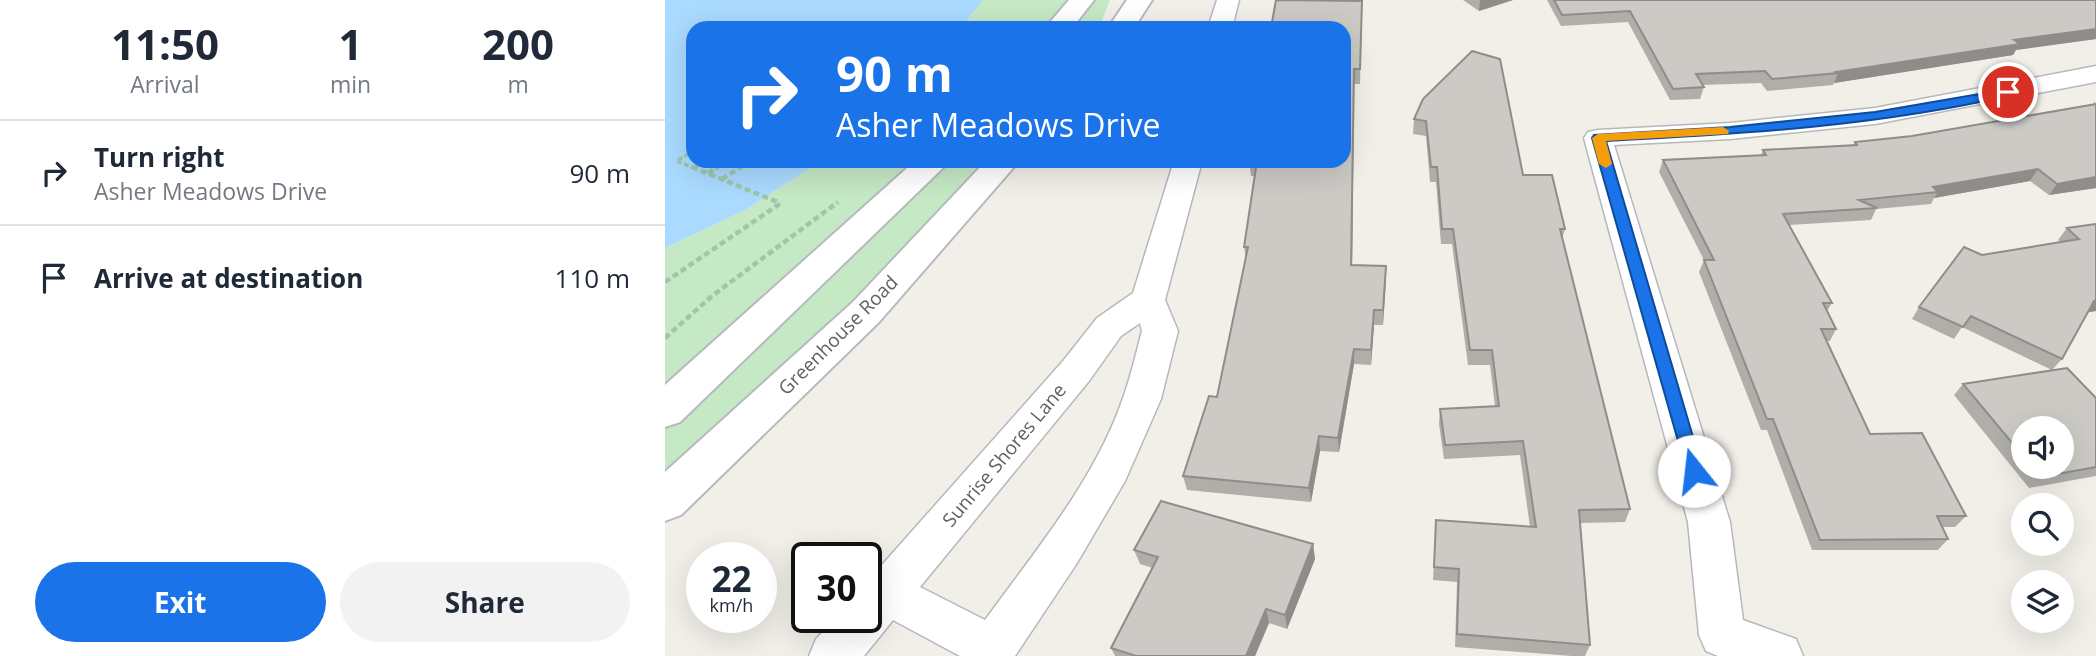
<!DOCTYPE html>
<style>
body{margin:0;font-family:"Open Sans",sans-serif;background:#f2f2f3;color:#1f2937;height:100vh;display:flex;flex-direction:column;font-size:26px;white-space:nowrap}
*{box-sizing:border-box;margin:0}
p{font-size:23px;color:#747a83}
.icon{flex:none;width:38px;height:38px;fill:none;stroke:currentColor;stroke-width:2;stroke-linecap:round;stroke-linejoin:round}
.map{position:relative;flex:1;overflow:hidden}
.drawer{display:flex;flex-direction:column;background:#fff;width:665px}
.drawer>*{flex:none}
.hud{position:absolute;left:21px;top:21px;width:665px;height:147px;border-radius:21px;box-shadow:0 7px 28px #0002;background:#1a73e8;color:#fff;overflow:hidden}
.fabs{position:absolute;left:1346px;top:416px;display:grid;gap:14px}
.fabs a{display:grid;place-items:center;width:63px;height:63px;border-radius:50%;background:#fff;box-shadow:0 7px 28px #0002;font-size:35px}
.speed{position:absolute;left:21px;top:542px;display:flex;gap:14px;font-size:35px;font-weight:700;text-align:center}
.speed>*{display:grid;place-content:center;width:91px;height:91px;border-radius:50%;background:#fff;box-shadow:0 7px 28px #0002;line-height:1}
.speed small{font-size:18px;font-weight:400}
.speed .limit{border:4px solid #111;border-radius:10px;background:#fff;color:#111}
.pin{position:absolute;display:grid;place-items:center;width:60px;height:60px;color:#fff;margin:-30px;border:4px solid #fff;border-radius:50%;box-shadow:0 2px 7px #0007}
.me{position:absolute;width:77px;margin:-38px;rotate:344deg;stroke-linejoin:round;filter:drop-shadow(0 0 5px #0008)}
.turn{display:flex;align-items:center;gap:24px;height:147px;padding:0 35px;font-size:32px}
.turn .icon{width:91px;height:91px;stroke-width:2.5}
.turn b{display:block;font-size:49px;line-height:60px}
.eta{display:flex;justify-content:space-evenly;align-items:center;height:119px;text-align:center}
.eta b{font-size:42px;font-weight:700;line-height:49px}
.action{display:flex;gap:14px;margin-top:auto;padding:14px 35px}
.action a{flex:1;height:80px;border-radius:42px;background:#1a73e8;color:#fff;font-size:28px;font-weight:700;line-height:80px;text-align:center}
.action a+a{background:#f2f2f3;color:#1f2937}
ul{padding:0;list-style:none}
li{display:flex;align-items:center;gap:21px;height:105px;padding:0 35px;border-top:2px solid #e0e1e3}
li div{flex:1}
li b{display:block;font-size:26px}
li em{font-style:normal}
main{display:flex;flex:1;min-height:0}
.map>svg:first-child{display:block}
.green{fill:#c5e8c5}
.water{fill:#aadaff}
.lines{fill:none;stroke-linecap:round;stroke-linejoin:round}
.minor-casing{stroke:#b5b8bc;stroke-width:3}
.secondary-casing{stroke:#b6babf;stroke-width:4}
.path-far1{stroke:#9cc7a9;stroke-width:3.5;stroke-dasharray:5 2.5;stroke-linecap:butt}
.path{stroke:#9cc7a9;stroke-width:4.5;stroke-dasharray:6 3.5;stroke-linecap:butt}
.minor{fill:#fff;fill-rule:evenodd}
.secondary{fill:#fff;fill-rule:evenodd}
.wall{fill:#afaea9;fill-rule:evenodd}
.shaded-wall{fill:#8f8d8a}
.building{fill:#cccac5;stroke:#8f8d8a;stroke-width:2}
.route{fill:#1a73e8;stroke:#114b97;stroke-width:2}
.slow{fill:#f59e0b}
.labels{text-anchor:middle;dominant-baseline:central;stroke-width:5;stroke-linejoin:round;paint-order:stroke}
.street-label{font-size:19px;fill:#5f6368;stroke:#fff}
</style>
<main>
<section class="drawer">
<div class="eta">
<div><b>11:50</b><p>Arrival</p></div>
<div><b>1</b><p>min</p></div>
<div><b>200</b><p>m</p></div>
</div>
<ul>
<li><svg class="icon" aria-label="right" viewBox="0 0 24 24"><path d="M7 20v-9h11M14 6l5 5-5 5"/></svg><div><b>Turn right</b><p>Asher Meadows Drive</p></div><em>90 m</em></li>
<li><svg class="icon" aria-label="arrive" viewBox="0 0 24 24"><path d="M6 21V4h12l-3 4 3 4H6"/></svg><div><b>Arrive at destination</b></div><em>110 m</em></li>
</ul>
<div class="action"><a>Exit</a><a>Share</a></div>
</section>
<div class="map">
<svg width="1431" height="656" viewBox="0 0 1431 656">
<rect width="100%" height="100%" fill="#f1efe8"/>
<!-- green -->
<path class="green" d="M318 0H445L434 28H296Z
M156 161H326L168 322 0 479V248L80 210Z"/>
<!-- water -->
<path class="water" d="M0 0H318L296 28H28V161H156L80 210 0 248Z"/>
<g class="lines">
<defs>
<path id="minor" d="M552 0H574L567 28H543Z
M1431 66V82L1210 124 1065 139 949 145 1065 522 1078 620 1131 639 1138 656H1053L1041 651 1034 635 1023 522 919 138 923 132 933 130 1065 123 1210 108Z
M509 161H537L500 300 513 331 496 399 460 481 412 563 350 656H295L228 620 199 656H144L151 639 171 618H201V583L398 361 432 318 468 293ZM475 323 477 331C471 353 466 376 458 398 430 480 370 551 320 620L255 587 424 381 456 336Z"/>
<path id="secondary" d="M404 0H429L407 28H380Z
M462 0H487L469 28H443Z
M250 161H285L15 422 0 427V385Z
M321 161H354L214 322 16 515 0 521V472L188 302Z"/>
</defs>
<!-- minor casing -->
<use href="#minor" class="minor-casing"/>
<!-- secondary casing -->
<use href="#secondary" class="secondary-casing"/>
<!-- path-far1 -->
<path class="path-far1" d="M13 160 28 151
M12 161 31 169
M29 167 40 161
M50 169 63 161
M74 169 86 161"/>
<!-- path -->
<path class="path" d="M27 167 115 203
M43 173 53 167
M57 179 76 167
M0 282 116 203
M0 338 47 296 173 202"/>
<!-- minor -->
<use href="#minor" class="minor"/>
<!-- secondary -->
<use href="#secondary" class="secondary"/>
</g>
<!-- wall -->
<path class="wall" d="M611 0 697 1 695 84H689L687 265 721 266 718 325H709L706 365 689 364 674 452 655 451 646 502 522 490 518 476 552 397 581 259 579 247 589 176H586L584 161Z
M798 0H848L814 11Z
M882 0H1431V39L1351 50 1348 55 1169 83 1168 85 1102 91 1096 83 1037 85 1039 87 1035 99 1005 100 963 22 896 26Z
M758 99 858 175 900 229 897 239 965 509 960 522 915 523 925 645 920 656H907L790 647 792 582 768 580 771 520 865 527 855 455 779 459 774 424 775 409 830 406 825 365H803L787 244H776L771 182H765L761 136 748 134 749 119Z
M1430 101 1431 188 1384 195 1365 181 1269 198 1266 204 1211 209 1206 220 1124 225 1167 303 1162 311 1171 329 1165 341H1161L1205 434 1301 516 1290 527H1277L1283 539 1273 550H1147L1102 430H1096L1034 272 1039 260 994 172 998 160 1096 155 1098 150 1188 145 1190 142 1247 136 1428 104Z
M1431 224V311L1423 312 1397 359 1387 370 1297 327 1289 339 1247 319 1254 307 1395 242 1393 240 1402 228Z
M1298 384 1431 398V476L1364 488 1289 395ZM1358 429 1396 467H1358Z
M648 544 650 559 622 629 604 623 590 656H450L446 648 488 568 475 564 469 550Z"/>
<!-- shaded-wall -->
<path class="shaded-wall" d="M815 0H848L814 11Z
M1431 29V39L1351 50 1348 55 1169 83 1173 73 1171 72 1349 40Z
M689 69V84L687 280 686 265Z
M1373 169 1365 181 1269 198 1273 192 1268 187Z
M1431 177V188L1384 195 1392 184Z
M721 266V281L718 325V310Z
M1429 301H1431V311L1419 313Z
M709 310V325L706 365V350Z
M689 349V364L674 452 673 438Z
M654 436 655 451 646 502 644 488Z
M648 544 650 559 622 629 620 615Z
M601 609 604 623 590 656H581Z"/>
<!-- building -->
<path class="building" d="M611 0 697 1 695 69H689L686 265 721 266 718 310H709L706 350 689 349 673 438 654 436 644 488 518 476 544 396 552 397 583 247H579L592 161H584H679V28H604V22H607Z
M889 0H1431V29L1349 40 1355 44 1171 72 1173 73 1107 79 1100 71 1031 74 1039 87 1008 89 965 11 897 15Z
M807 51 835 59 858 175H887L900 229H895L965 509 914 510 925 645 792 634 794 569 769 567 771 520 871 527 858 441 780 445 775 409 834 406 827 350H805L788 229H777L772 167H766L761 121 749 119 758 99Z
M1431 104V177L1392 184 1373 169 1268 187 1273 192 1194 200 1212 208 1118 214 1167 303H1158L1171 329H1156L1205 434 1257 433 1301 516H1272L1283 539 1155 540 1108 419H1102L1039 260H1049L998 160 1101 155 1098 150 1192 145 1190 142 1247 136Z
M1431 224V301H1429L1397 359 1306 316 1298 327 1254 307 1299 247 1317 255 1414 239 1402 228Z
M1402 368 1431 398V467L1376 477 1367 467H1396V429H1358V456L1298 384Z
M496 501 648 544 620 615 601 609 581 656H471L446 648 493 557 469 550Z"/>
<!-- route -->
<path class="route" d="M1343 89 1349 92 1347 95C1214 126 1077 134 941 141L1038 471 1036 476H1023L927 138 929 135 1065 127 1210 112Z"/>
<!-- slow -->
<path class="slow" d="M1058 127 1064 131 1063 134 941 141 947 164 941 168 934 164 927 138 933 134Z"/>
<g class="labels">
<!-- street labels -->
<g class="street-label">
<text transform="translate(173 335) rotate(-45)">Greenhouse Road</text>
<text transform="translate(339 455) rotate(-50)">Sunrise Shores Lane</text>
</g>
</g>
</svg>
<div class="fabs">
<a><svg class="icon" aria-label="sound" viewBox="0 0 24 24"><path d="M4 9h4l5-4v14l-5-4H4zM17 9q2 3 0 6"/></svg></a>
<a><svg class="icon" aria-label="search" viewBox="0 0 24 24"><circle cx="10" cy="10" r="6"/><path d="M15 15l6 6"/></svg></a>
<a><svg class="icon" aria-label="layers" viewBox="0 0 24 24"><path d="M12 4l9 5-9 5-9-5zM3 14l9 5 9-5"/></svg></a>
</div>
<div class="speed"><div>22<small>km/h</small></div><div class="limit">30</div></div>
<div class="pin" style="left:1343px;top:92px;background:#d93025"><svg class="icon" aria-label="arrive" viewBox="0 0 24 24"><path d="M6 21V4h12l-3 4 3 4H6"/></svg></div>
<svg class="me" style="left:1029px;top:471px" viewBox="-20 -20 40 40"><circle r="19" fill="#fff"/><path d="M0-13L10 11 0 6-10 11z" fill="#1a73e8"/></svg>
<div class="hud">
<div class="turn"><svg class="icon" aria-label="right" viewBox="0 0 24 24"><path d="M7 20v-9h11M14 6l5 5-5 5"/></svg><div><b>90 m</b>Asher Meadows Drive</div></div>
</div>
</div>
</main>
